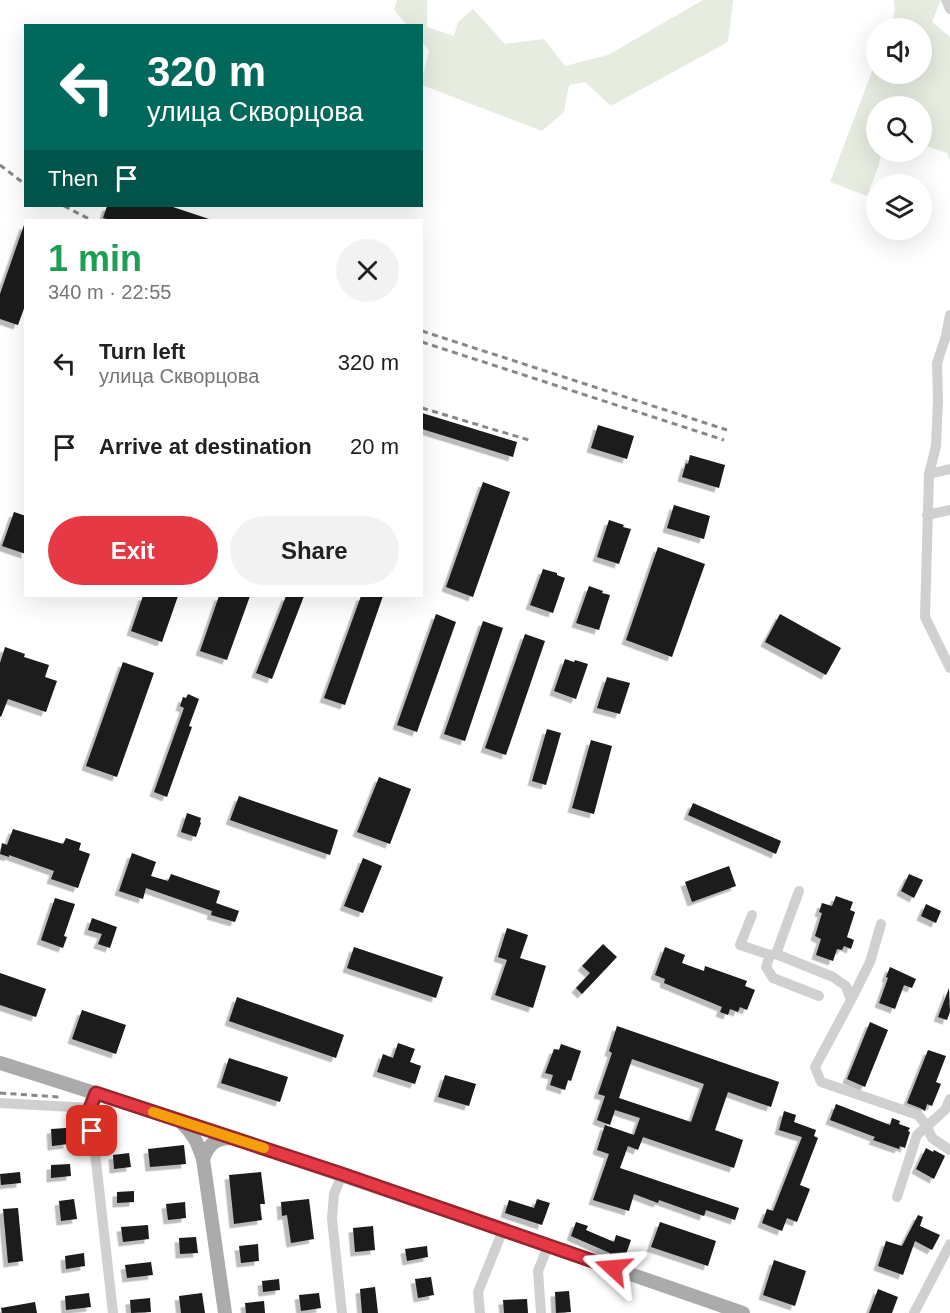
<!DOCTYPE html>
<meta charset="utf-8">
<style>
body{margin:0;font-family:Helvetica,sans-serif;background:#f2f2f2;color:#202124;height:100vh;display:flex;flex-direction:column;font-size:22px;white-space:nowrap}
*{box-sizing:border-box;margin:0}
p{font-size:20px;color:#757577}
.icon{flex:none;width:33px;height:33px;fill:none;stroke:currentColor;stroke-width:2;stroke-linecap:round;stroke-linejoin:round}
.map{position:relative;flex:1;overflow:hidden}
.details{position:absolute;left:24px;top:219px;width:399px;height:378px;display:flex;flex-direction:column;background:#fff;border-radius:0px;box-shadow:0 6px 24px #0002}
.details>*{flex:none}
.banner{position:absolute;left:24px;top:24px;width:399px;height:183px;border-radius:0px;box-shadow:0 6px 24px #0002;background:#00695c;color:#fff;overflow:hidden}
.controls{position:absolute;left:866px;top:18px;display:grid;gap:12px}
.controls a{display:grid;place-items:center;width:66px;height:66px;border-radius:50%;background:#fff;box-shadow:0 6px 24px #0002;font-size:30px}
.pin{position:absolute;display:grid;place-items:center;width:51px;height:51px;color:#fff;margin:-26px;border-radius:12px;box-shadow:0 3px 9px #0006}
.me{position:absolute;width:66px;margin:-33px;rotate:289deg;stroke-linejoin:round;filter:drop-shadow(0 0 4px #0008)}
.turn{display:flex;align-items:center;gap:21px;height:126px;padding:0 24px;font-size:27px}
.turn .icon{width:78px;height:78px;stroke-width:2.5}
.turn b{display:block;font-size:42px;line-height:51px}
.then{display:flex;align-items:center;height:57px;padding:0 24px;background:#0003;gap:12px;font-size:22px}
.round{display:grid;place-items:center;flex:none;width:63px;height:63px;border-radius:32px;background:#f2f2f2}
.summary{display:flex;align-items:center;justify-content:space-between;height:102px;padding:0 24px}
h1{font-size:36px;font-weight:800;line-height:45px;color:#1e9e55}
.primary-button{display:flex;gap:12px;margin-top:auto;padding:12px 24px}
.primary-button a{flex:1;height:69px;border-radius:36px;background:#e63946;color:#fff;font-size:24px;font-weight:800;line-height:69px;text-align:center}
.primary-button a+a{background:#f2f2f2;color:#202124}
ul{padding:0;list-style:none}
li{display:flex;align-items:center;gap:18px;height:84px;padding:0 24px}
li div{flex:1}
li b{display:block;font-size:22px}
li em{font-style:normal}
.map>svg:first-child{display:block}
.green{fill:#e6ecdf}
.building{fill:#1a1a1a;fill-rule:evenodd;filter:url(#shadow)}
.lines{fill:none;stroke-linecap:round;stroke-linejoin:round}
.minor{stroke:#d0d0d0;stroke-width:10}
.major{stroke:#ababab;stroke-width:14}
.rail{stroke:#888;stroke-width:3;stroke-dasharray:6 4.5;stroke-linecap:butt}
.route-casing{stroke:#96252e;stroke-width:15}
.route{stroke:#e63946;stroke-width:10}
.slow{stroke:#f59e0b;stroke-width:10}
</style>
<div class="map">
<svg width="950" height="1313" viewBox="0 0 950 1313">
<defs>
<filter id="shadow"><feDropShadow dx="-4.5" dy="4.5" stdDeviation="0" flood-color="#0004"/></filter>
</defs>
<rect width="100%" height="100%" fill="#fff"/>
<!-- green -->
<path class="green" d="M397 0H427V27L454 36 458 22 473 9 505 44 544 39 565 66 608 55 703 0H733L728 42 611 106 585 82 569 85 564 112 542 131 422 85V79L429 51 422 42V26L407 25 394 10Z
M894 0H941L932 22 950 37V160L947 153 926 146 921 115V106H876V152H881L879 165 867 196 830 182 876 61V74H921V28H878L892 24 895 10Z"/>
<!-- building -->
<path class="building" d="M107 206H170L209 219V220H110L103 218Z
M24 225H26V303L18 325 0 319V294Z
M422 413 517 442 513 457 422 429Z
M598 425 634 436 627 459 591 448Z
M690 455 725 465 719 488 682 477 686 463 688 464Z
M483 482 510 492 473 597 446 587Z
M674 505 710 516 704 539 667 528Z
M14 512 26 516V554L2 546Z
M609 520 624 525 623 527 631 529 619 564 597 557Z
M658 547 705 564 672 657 626 640Z
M543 569 557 573V575L565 578 553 613 530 605Z
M589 586 603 591 602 593 610 595 599 630 576 623Z
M143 596H178L162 642 131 631Z
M219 596H250L227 660 200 651Z
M286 596H304L272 679 256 673Z
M361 596H383L345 705 324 698Z
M436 614 456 622 417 732 397 725Z
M780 614 841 648 826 675 765 642Z
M483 621 503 628 465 741 444 734Z
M525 634 545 641 506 755 485 748Z
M5 647 25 654 24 657 49 665 45 677 57 681 46 712 8 699 1 717 0 716V663Z
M565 659 574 662 575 660 588 664 576 699 554 691Z
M123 662 154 673 117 777 86 766Z
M607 677 630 683 620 714 597 708Z
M188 694 199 699 189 726 192 727 167 797 154 792 184 708 180 706 183 697 186 698Z
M547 729 561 733 546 785 532 781Z
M591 740 612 746 594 814 572 808Z
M379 777 411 789 390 844 357 832Z
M239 796 338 830 330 855 230 820Z
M693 803 781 841 776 854 688 815Z
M187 813 201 818 200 822 201 823 196 837 181 832Z
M13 829 63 844 66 838 81 843 79 850 90 854 78 888 51 879 54 871 9 855V857L0 854 2 843 7 845Z
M132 853 156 862 151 876 168 881 171 874 220 891 216 903 239 911 235 922 211 915 212 911 146 888 143 899 119 891Z
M363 858 382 866 363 913 344 906Z
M729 866 736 886 692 902 685 882Z
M909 874 923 880 914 898 901 891Z
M836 896 853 902 850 910 855 912 847 937 854 940 851 949 844 946 842 950 837 949 833 961 816 955 821 939 815 936 822 913 819 912 822 903 832 906Z
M55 898 75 904 64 936 67 937 63 948 41 940Z
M926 904 941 911 936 923 921 916Z
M92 918 117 927 110 948 98 944 102 934 88 930Z
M507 928 528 935 520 958 546 966 533 1008 495 995 507 960 498 957Z
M603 944 617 957 582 994 576 988 590 973 582 966Z
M354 947 443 977 436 998 347 968Z
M665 947 685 955 682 963 704 971 705 966 747 981 745 986 755 990 747 1010 740 1007 738 1012 730 1009 728 1015 720 1012 722 1007 664 983 665 979 655 975Z
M890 967 916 979 912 988 904 985 895 1009 879 1003 888 978 886 977Z
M0 973 46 989 36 1017 0 1005Z
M949 988 950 1012 947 1020 938 1017Z
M237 997 344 1035 336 1058 229 1021Z
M82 1010 126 1025 116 1054 72 1039Z
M870 1022 888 1030 865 1087 847 1079Z
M617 1026 779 1082 771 1107 728 1092 715 1130 743 1140 734 1168 643 1137 638 1150 628 1146 620 1168 739 1208 735 1220 706 1210 704 1216 659 1200 658 1203 634 1194 629 1211 593 1200 609 1154 597 1150 605 1125 634 1135 640 1118 615 1110 610 1125 597 1120 605 1096 598 1094 612 1053 609 1051ZM632 1059 704 1084 691 1122 619 1098Z
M398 1043 415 1049 410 1062 421 1066 415 1084 377 1072 383 1054 393 1058Z
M561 1044 581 1051 571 1081 568 1080 565 1090 550 1085 553 1075 545 1073 554 1049 559 1050Z
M928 1050 946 1056 936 1082 941 1084 932 1106 927 1104 925 1111 920 1108 907 1103Z
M229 1058 288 1077 280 1102 221 1083Z
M445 1075 476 1084 469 1106 438 1097Z
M836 1104 890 1125 892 1118 900 1121 899 1124 910 1128 908 1131 910 1132 905 1148 900 1146 899 1149 873 1140 875 1137 830 1120Z
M784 1111 796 1115 794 1122 816 1130 814 1136 818 1138 800 1185 810 1189 797 1222 787 1218 782 1231 762 1223 767 1209 773 1211 802 1137 779 1130Z
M66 1128 68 1144 52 1146 51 1129Z
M184 1145 186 1164 150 1167 148 1149Z
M926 1148 933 1152 934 1150 945 1156 934 1179 916 1169Z
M129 1153 131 1167 114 1169 113 1155Z
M70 1164 71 1176 51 1178V1165Z
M20 1172 21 1183 1 1185 0 1174Z
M261 1172 265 1204H260L262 1220 234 1224 229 1175Z
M134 1191V1202L117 1203V1192Z
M74 1199 77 1219 61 1221 59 1201Z
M309 1199 314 1239 291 1243 287 1215 282 1216 281 1202Z
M537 1199 550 1203 542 1225 505 1213 509 1200 534 1208Z
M185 1202 186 1218 168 1220 166 1204Z
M18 1208 23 1261 8 1263 3 1209Z
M918 1215 923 1217 920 1226 940 1235 932 1250 915 1241 903 1275 878 1266 886 1241 902 1246Z
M576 1222 588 1226 586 1230 614 1242 616 1235 631 1240 624 1260 609 1255 610 1253 571 1236Z
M660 1222 716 1241 708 1266 651 1247Z
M148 1225 149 1239 123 1242 121 1227Z
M373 1226 375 1250 355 1252 353 1228Z
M196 1237 198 1253 180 1254 179 1238Z
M258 1244 259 1261 241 1263 239 1246Z
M427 1246 428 1257 407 1261 405 1249Z
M84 1253 85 1266 66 1269 65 1256Z
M774 1260 806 1271 795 1306 763 1295Z
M151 1262 153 1275 127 1278 125 1265Z
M431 1277 434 1295 418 1298 415 1279Z
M279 1279 280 1290 263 1292 262 1281Z
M375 1287 378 1313H362L360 1289Z
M878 1289 898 1297 892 1313H869Z
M569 1291 571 1312 556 1313 555 1292Z
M89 1293 91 1307 66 1310 65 1296Z
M202 1293 205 1313H181L179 1296Z
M319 1293 321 1308 301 1311 299 1295Z
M150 1298 151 1312 131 1313 130 1300Z
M527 1299 528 1313H504L503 1300Z
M264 1301 265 1313H246L245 1303Z
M35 1302 37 1313H2L1 1308Z"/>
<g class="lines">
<!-- minor -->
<path class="minor" d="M946 0 950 9
M950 315 946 336 937 363 938 400 936 446 929 474 925 617 950 668
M929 474 950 469
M927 515 950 510
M799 891 776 954 833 977 846 986 851 1000
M752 915 740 945 770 955 776 954
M881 924 870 962 851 1000 815 1067 821 1082 918 1115 927 1126 932 1138 950 1150
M770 955 766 967 773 978 819 996
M95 1093 90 1108 113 1313
M0 1103 90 1108
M897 1197 917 1135 945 1110 950 1099
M342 1313 332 1219 334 1194 342 1175
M480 1313 478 1292 503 1230
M541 1313 538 1271 548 1246
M914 1313 950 1244"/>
<!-- major -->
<path class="major" d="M0 1063C249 1141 496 1228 743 1313
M182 1123C194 1134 198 1144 203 1159L225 1313
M203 1159C209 1143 216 1138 233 1138"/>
<!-- rail -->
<path class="rail" d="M0 165 26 185
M64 206 91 220
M422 331 727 430
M422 342 724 440
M422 408 532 441
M0 1093 59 1097"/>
</g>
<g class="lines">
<defs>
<path id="route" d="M92 1131 90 1108 96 1093 342 1174 613 1268"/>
</defs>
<!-- route casing -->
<use href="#route" class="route-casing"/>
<!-- route -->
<use href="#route" class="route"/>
<!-- slow -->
<path class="slow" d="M153 1112 264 1148"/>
</g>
</svg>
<div class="controls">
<a><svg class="icon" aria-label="sound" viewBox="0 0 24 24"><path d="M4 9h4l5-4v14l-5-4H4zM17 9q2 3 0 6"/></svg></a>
<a><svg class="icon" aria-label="search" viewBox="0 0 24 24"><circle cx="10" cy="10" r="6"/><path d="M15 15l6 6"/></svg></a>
<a><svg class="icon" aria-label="layers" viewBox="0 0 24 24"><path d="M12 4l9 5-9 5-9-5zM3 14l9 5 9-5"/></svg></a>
</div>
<div class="pin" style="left:92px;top:1131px;background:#d93025"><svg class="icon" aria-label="arrive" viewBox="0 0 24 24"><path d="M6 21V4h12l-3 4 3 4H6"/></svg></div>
<svg class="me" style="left:613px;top:1268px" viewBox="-20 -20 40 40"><path d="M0-17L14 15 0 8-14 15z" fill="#e63946" stroke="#fff" stroke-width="4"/></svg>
<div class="banner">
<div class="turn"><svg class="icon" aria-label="left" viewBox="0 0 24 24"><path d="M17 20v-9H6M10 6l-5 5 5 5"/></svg><div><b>320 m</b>улица Скворцова</div></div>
<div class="then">Then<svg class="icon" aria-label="arrive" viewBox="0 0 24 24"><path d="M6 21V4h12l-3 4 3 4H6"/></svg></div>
</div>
<section class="details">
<div class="summary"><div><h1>1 min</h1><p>340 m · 22:55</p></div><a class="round"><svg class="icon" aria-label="close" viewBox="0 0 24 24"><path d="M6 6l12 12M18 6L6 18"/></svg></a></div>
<ul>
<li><svg class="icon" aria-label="left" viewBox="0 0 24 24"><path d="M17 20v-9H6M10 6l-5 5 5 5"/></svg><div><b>Turn left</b><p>улица Скворцова</p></div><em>320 m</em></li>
<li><svg class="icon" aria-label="arrive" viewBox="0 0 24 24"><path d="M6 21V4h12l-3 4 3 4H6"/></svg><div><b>Arrive at destination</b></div><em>20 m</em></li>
</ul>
<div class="primary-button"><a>Exit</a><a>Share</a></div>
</section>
</div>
